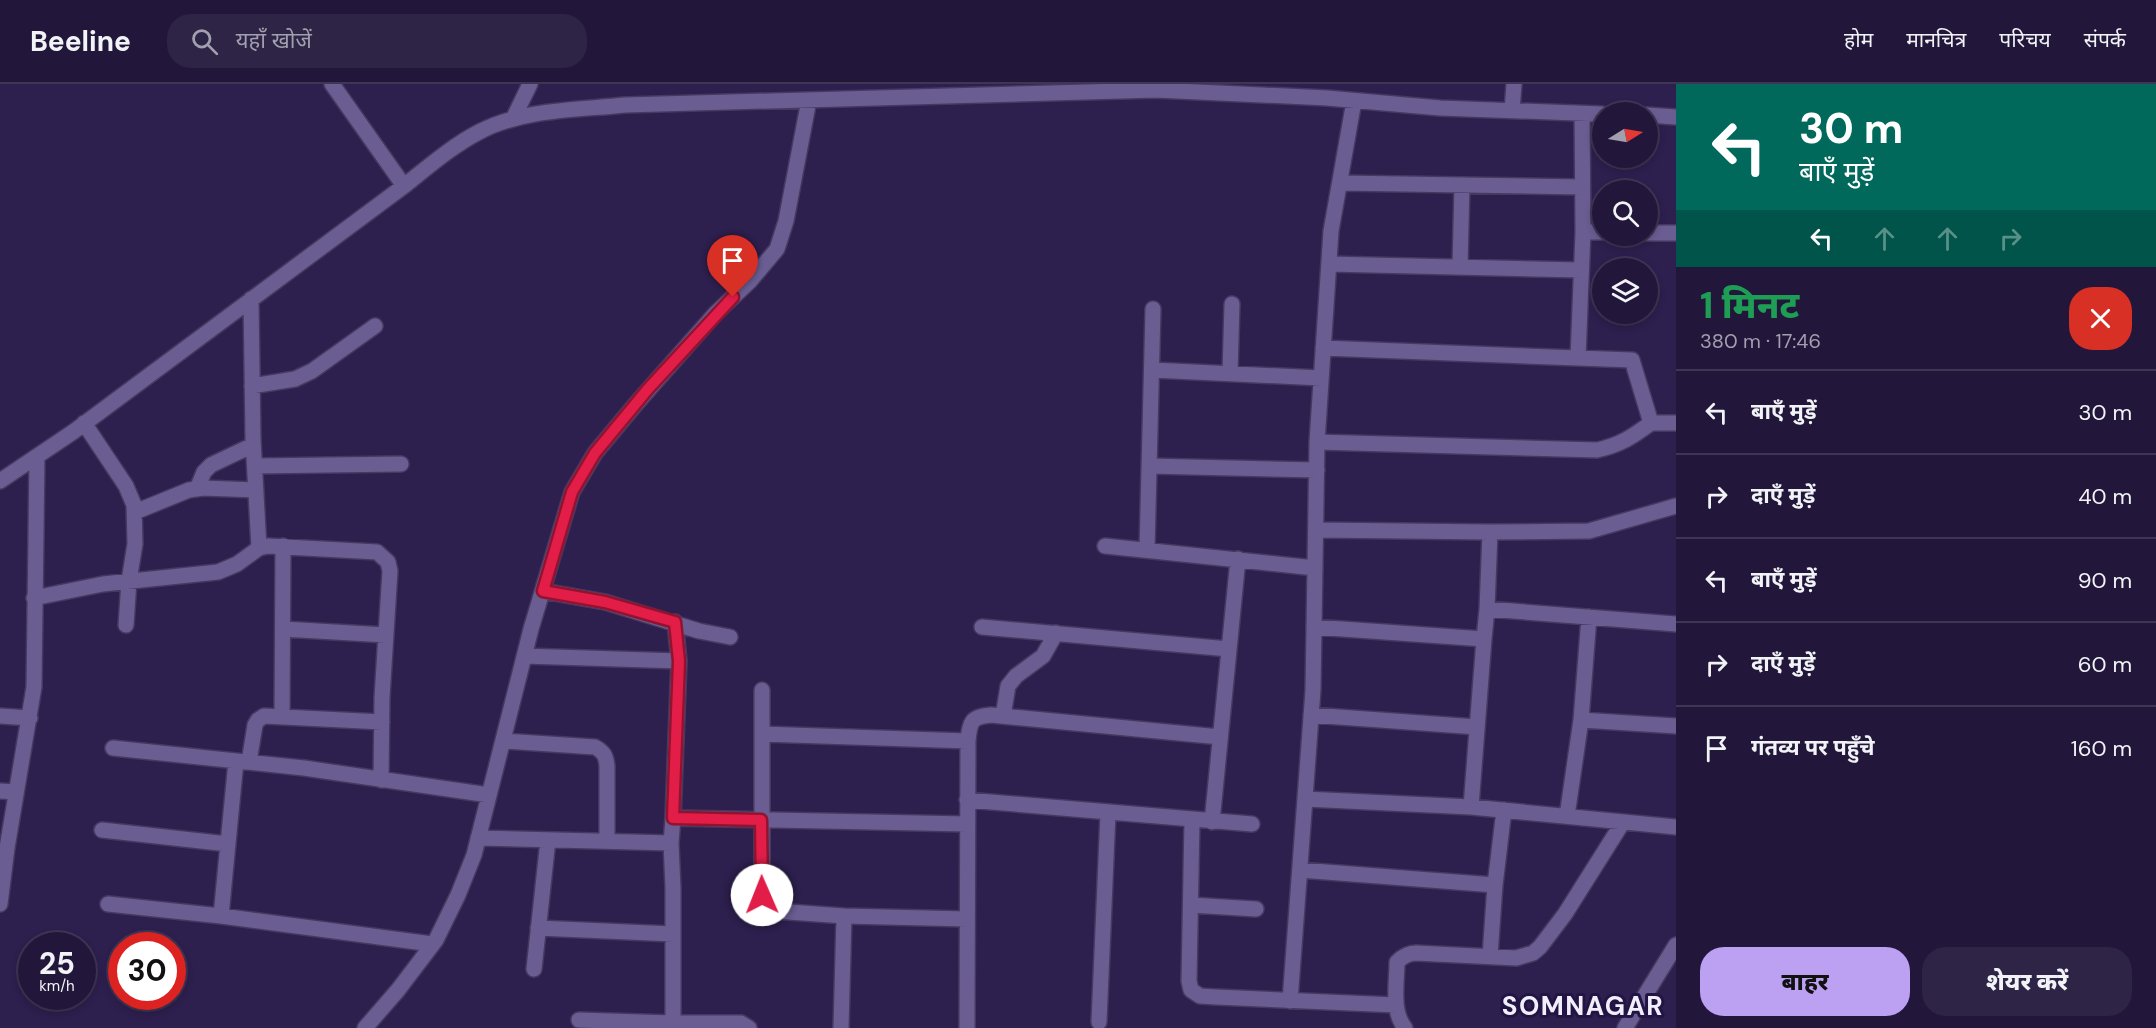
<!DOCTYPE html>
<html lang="hi">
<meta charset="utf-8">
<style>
body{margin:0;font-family:"DM Sans","Noto Sans Devanagari",sans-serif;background:#2e2445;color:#f1f3f6;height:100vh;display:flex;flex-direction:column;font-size:22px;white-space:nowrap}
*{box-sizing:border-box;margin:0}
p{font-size:20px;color:#a29faf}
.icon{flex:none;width:33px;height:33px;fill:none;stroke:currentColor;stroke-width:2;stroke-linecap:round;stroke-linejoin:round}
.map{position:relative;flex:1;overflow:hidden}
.sheet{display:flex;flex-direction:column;background:#22173a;width:480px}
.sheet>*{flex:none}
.banner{background:#00695c;color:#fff;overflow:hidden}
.needle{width:39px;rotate:79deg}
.fabs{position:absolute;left:1592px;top:18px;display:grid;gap:12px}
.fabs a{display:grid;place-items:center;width:66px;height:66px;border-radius:50%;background:#22173a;box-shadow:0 3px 9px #0003,0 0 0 2px #3f3654;font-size:30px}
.speed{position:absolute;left:18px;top:848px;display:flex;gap:12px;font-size:30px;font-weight:700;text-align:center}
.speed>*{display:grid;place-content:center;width:78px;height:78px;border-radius:50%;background:#22173a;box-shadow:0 3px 9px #0003,0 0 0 2px #3f3654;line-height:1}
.speed small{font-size:15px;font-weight:400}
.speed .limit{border:9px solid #d22;background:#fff;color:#111}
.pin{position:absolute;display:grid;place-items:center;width:51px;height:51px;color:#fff;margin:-62px -26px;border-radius:50% 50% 50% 0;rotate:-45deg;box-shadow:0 0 6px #0007}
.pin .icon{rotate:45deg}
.me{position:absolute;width:66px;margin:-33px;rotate:359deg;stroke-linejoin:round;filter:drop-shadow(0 0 4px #0008)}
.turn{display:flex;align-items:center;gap:21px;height:126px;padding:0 24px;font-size:27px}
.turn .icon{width:78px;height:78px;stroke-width:2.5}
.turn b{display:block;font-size:42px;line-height:51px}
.lanes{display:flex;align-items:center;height:57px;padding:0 24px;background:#0003;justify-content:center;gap:30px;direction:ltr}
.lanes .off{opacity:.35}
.round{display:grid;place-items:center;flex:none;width:63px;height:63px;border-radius:24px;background:#2e2445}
.headline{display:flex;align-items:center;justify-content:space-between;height:102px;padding:0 24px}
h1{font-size:36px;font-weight:800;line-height:45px;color:#1e9e55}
.cta{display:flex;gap:12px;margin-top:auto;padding:12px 24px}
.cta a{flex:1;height:69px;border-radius:24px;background:#bca0f2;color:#111;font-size:24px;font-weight:800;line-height:69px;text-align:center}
.cta a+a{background:#2e2445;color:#f1f3f6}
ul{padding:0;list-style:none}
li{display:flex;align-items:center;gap:18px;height:84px;padding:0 24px;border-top:2px solid #3f3654}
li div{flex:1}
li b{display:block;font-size:22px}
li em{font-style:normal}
header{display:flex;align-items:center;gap:36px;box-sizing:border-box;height:84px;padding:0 30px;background:#22173a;border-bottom:2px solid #3f3654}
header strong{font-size:28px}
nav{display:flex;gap:33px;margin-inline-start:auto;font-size:21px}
.search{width:420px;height:54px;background:#2e2445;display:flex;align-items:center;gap:15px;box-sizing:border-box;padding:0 21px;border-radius:24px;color:#a29faf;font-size:22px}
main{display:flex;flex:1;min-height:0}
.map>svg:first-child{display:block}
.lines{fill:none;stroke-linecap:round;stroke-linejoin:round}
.minor-casing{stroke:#46385f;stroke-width:18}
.minor{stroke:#695d92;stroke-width:15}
.route-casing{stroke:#92132f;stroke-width:15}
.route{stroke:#e11d48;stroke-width:10}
.labels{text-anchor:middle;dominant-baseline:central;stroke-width:6;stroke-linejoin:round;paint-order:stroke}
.district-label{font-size:26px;font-weight:bold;letter-spacing:1.5px;fill:#f1effb;stroke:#231543}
</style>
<header>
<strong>Beeline</strong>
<div class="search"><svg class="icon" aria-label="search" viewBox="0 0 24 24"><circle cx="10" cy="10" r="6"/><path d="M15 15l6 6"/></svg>यहाँ खोजें</div>
<nav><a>होम</a><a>मानचित्र</a><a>परिचय</a><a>संपर्क</a></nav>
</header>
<main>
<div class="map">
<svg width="1676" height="944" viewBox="0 0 1676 944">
<rect width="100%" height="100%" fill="#2d1f4e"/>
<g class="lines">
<defs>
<path id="minor" d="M332 0 404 102
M1512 27 1514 0
M1582 30 1583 148H1602
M1647 31 1676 33
M513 35 530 0
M1340 99 1582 103
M1583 148 1578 274 1632 276 1651 339H1676
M1647 149H1676
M1329 180 1581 186
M1460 183 1462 101
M251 215 253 355 259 464
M1323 264 1578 274
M1152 286 1321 294
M1230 289 1232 220
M252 302 295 295 312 287 375 242
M84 339 126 402 134 421 135 460 129 497 126 541
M1317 358 1597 366C1620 361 1632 353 1651 339
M255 382 401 380
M1149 382 1317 386
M0 397 73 348 404 102C428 83 452 62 479 48 522 25 578 26 625 21L1156 6 1327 14 1440 24 1602 30
M197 405 204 388 211 381 253 361
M135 428 189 406 203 404 256 406
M1316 446 1490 448
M1105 462 1315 484
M1147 466 1153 225
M543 507 605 518 699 547 730 553
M34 514 103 500 218 488 237 480 259 464 268 462 377 468 388 478 390 487 382 613 381 696
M1487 525 1490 448 1589 447 1676 422
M982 543 1229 565
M1314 543 1484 555 1471 723
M283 545 386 551
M1484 555 1487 525 1676 540
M524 572 679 577
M762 606V811L769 823 775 827 844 832 967 835
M1311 631 1477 643
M0 632 30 634
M282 632 283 462
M1003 632 1008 602 1016 592 1043 572 1056 549
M1581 636 1589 533
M762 650 968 657
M503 657 595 663C604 668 606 672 607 682V757
M113 664 304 684 489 711
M249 678 255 641 258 636 264 632 382 638
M0 707 16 708
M1305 715 1471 723 1676 743
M967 716 1252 740
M1567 732 1581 636 1676 642
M673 734 679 577 675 538
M1192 736 1189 897 1191 906 1200 912 1216 913 1396 921
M1212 738 1238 475
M102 746 228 760
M478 754 671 759 673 804V944
M671 759 673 734 967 740
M1300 786 1495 801 1504 726
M0 820 7 764 34 603 37 372
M108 820 221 832 432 860
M1191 821 1256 825
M221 832 236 677
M538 844 673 850
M1490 872 1495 801
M534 885 548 756
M1290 917 1313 606 1317 358 1331 147 1354 17
M579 936 673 939H741L749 944
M1099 938 1108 729
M365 944 398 906 436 856 458 811 474 771 531 545 572 408 595 369 635 321 716 229 750 197 777 165 786 137 809 16
M841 944 844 832
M967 944 968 657C970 637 971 633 991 631L1220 653
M1405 944C1391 927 1397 898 1397 878 1403 872 1408 869 1416 869L1516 874 1533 869 1540 863 1565 830 1623 738
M1625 944 1676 861"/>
</defs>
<!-- minor casing -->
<use href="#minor" class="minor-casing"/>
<!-- minor -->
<use href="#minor" class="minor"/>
</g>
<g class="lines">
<defs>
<path id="route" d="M733 213 648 305 595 369 572 408 543 507 605 518 675 538 679 577 673 734 761 736 762 811"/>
</defs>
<!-- route casing -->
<use href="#route" class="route-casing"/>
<!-- route -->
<use href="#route" class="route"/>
</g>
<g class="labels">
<!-- district labels -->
<g class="district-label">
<text x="1583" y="922">SOMNAGAR</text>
</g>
</g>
</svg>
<div class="fabs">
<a><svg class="needle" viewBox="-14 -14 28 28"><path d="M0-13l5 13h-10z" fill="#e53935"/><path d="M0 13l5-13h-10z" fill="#a29faf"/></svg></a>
<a><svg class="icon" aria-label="search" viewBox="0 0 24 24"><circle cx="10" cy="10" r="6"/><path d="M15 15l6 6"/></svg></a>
<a><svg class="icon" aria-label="layers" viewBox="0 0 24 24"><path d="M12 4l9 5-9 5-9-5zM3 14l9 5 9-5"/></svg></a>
</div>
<div class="speed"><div>25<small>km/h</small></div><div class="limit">30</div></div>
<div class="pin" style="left:733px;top:213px;background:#d93025"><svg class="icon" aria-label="arrive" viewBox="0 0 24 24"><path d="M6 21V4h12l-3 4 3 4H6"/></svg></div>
<svg class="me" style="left:762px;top:811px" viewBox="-20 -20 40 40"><circle r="19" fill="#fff"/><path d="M0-13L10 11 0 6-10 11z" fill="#e11d48"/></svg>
</div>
<section class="sheet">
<div class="banner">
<div class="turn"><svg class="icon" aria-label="left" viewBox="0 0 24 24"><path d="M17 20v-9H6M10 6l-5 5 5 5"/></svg><div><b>30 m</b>बाएँ मुड़ें</div></div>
<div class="lanes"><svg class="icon" aria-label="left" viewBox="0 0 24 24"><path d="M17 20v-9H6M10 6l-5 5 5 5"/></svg><svg class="icon off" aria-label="ahead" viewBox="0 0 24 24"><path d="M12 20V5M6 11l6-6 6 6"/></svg><svg class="icon off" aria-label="ahead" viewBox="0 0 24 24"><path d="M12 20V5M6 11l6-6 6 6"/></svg><svg class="icon off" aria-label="right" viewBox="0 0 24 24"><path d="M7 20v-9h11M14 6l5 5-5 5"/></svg></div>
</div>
<div class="headline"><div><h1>1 मिनट</h1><p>380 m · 17:46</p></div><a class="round" style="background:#d93025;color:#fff"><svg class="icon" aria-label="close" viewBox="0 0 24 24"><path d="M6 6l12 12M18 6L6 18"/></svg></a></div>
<ul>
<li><svg class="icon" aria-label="left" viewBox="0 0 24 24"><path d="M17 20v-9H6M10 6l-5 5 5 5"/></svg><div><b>बाएँ मुड़ें</b></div><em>30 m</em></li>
<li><svg class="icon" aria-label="right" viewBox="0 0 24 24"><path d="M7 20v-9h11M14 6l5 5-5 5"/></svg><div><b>दाएँ मुड़ें</b></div><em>40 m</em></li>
<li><svg class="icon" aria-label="left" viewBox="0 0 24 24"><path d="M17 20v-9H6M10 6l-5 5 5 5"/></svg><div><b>बाएँ मुड़ें</b></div><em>90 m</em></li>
<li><svg class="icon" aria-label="right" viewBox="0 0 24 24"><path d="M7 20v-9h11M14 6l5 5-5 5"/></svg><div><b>दाएँ मुड़ें</b></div><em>60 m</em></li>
<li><svg class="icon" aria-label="arrive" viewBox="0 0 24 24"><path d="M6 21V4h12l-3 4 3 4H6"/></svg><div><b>गंतव्य पर पहुँचे</b></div><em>160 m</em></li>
</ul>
<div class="cta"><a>बाहर</a><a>शेयर करें</a></div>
</section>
</main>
